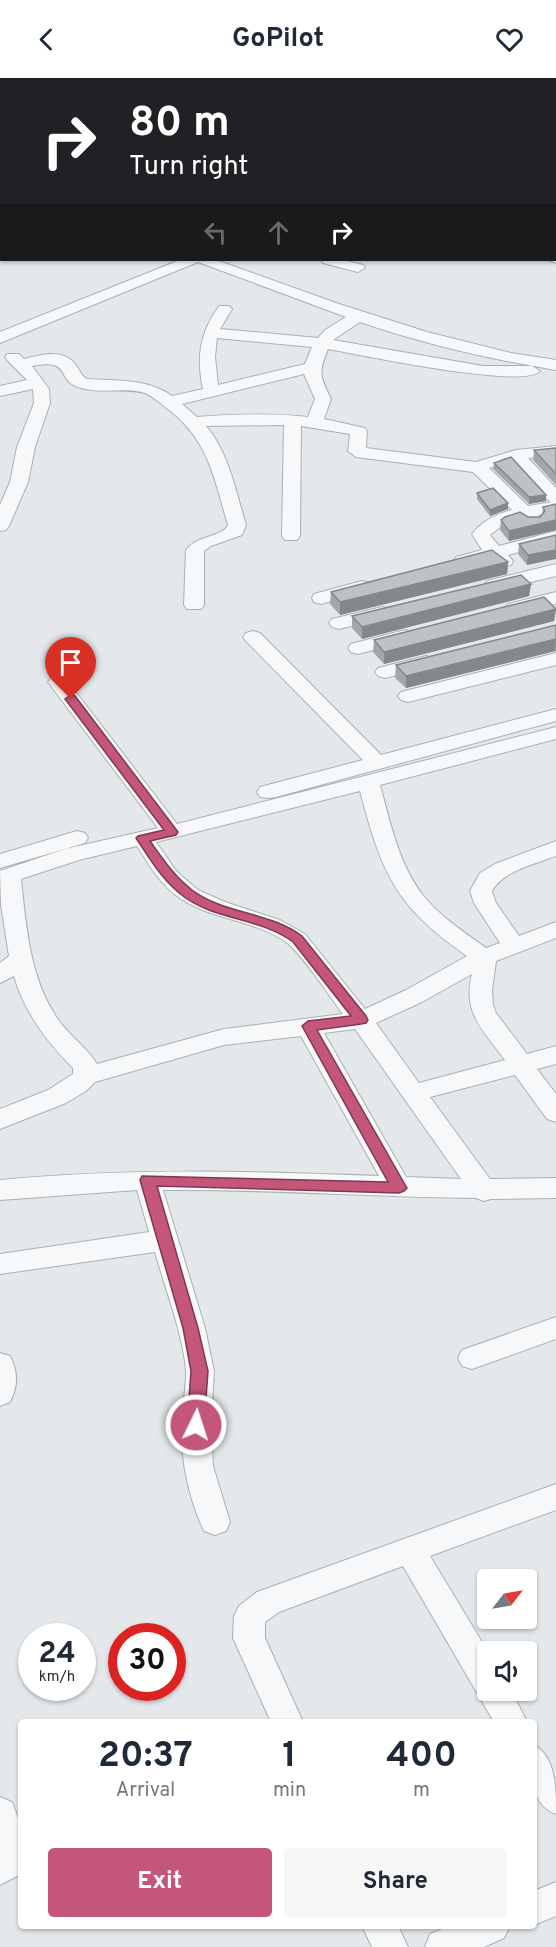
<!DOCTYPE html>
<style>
body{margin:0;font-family:Overpass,sans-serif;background:#f6f6f7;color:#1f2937;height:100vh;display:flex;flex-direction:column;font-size:22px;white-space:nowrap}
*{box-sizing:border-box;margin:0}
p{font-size:20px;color:#747a83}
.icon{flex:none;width:33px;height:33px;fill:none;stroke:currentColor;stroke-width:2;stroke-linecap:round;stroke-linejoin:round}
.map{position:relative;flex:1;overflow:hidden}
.drawer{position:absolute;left:18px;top:1641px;width:519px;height:210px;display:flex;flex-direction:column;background:#fff;border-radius:6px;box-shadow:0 2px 4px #0004}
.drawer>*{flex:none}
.guide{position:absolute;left:0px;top:0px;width:556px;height:183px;box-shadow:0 2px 4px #0004;background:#202124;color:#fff;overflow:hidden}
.needle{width:39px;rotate:59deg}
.fabs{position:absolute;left:477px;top:1491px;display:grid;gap:12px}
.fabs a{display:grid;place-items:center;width:60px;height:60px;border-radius:6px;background:#fff;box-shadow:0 2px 4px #0004;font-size:30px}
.speed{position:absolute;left:18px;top:1545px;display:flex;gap:12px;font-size:30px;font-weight:700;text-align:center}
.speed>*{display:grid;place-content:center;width:78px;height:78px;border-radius:50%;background:#fff;box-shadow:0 2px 4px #0004;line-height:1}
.speed small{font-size:15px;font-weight:400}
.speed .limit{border:9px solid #d22;background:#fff;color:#111}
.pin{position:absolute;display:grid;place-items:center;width:51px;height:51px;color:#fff;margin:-62px -26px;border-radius:50% 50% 50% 0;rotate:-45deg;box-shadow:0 0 6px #0007}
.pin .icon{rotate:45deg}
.me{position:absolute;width:66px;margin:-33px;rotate:4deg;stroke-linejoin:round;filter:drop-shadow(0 0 4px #0008)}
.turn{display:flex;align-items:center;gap:21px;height:126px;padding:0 30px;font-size:27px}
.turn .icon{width:78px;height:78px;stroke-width:2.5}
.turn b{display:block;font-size:42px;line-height:51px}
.lanes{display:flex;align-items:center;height:57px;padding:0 30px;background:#0003;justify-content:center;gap:30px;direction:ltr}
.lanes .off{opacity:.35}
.eta{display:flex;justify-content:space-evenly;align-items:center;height:102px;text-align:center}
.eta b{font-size:36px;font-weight:700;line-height:42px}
.primary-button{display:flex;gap:12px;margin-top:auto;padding:12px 30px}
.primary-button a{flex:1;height:69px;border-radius:6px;background:#c35679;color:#fff;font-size:24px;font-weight:700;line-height:69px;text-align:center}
.primary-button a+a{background:#f6f6f7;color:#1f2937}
header{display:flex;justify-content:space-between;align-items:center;height:78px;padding:0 30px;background:#fff;font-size:27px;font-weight:700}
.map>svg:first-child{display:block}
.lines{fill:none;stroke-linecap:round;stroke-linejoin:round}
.minor-casing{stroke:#a9b0b5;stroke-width:2}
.tertiary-casing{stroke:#a9b0b5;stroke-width:2}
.minor{fill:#f7f8f9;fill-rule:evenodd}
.tertiary{fill:#f7f8f9;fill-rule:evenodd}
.wall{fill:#a2a7ab}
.shaded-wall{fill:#84888b}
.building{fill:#bcc2c7;stroke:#84888b;stroke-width:1.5}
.route{fill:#c35679;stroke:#7f384f;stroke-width:1.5}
</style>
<header><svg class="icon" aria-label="back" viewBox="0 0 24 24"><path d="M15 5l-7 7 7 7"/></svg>GoPilot<svg class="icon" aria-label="heart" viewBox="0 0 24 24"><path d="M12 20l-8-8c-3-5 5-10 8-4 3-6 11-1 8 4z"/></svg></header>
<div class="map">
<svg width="556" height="1869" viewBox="0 0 556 1869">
<rect width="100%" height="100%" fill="#e4e8eb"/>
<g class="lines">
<defs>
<path id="minor" d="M105 0H117L118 2H105Z
M386 0H399L400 2H387Z
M555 76H556V84H555Z
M0 96H2V104H0Z
M555 133H556V142H555Z
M180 182H216L339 226 427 254 511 275 556 282V292C489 281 424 266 360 244L333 262 483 288H532L540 293C525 312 357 276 328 271 318 295 320 298 331 321L324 341 365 350 367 354 366 370 476 384 516 372 556 368V378L528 380 556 410V434L538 437 542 443 539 447H527L520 441 503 447 490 457 499 468 556 453V464L508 477 513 483 511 487C502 489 498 487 491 481L463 489 456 487 454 483 456 479 482 472 472 456C482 443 496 436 512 432L473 394 356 379 348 373 350 356 301 348 300 458 297 462H285L282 458 284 347 206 348C229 375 236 414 246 447L242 457 211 468 204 473V527L201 531H187L184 527 186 472C197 457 223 459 228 447 213 397 209 361 164 328 159 324 152 318 145 315 125 309 101 316 81 310 54 303 74 280 32 288L49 311 50 325 35 369 28 404 9 448 6 452 0 453V427L10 404 17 369 34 325 33 311 0 318V308L27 302 7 282 5 279 7 276H19L24 281C40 277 63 270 75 286 80 292 80 297 87 301 116 303 147 300 172 318L203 311C196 278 200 255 219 228H229L232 231 220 251 318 260 325 252 346 239 198 184 0 265V254ZM217 260 312 269 305 286 218 307 215 279ZM304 296 315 321 308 339C272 335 235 336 197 339L182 326ZM511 383 550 424H552L528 428 489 390Z
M321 182H343L363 187 365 190 358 194 323 185Z
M556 486V498L494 513 487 511 485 507 487 503Z
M362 503 369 505 371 509 369 513 321 526 314 524 312 520 314 516Z
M556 514V526L515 536 508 534 505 530 508 526Z
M382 529 389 531 392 535 389 539 339 551 332 549 329 545 332 541Z
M405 552 412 554 415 558 412 562 358 576 351 574 348 570 351 566Z
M253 553 260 555 381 677 556 631V643L276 719 268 720 260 719 257 714 260 709 363 682 246 563 243 559 246 555Z
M556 575V587L408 624 401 622 398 618 401 614Z
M426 578 433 580 436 584 433 588 385 600 378 598 375 594 378 590Z
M58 598 65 600 177 746 556 649V661L380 707C390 744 399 786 422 816 439 838 464 854 486 870L500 865 474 825 470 813 480 795 495 786 556 763V778C535 786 503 793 492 813L496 825 519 858 556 844V860L496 883 492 912 493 927 496 935 527 976 556 968V986L537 991 556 1016V1044L547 1041 515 997 430 1019 490 1101 556 1100V1120L491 1121 484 1123 476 1120C372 1119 268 1111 163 1112L205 1250 214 1293 211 1347 213 1388 230 1444 226 1453 215 1457 204 1453C189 1421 180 1382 182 1345 182 1329 186 1312 186 1295 185 1262 164 1207 155 1174L0 1196V1176L149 1154 137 1112 0 1122V1102C128 1090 252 1093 379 1098L301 958 224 967 95 1004 86 1013 66 1025 0 1051V1031L48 1012 73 996V990C47 964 24 934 14 898L0 905V885L9 878 1 827 0 793 65 771 158 750 48 604 51 600ZM360 713C382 796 395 828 467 878L406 912 365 931 305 856 280 842 225 824 198 812 177 794 156 764ZM137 768C149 787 161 808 181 821 213 842 255 842 286 864 302 876 330 919 343 936L224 951 97 986C87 969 68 957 57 940 30 900 26 849 21 801L79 782ZM472 896C462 935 483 952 505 982L419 1005 376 945 422 924ZM355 951 461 1101 406 1099 324 955Z
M77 753 85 755 88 760 85 765 0 790V776Z
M556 1239V1261L472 1291 462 1288 458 1280 462 1272Z
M0 1275 10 1278C18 1293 18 1309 10 1324L0 1328Z
M556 1406V1432L430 1478 488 1574V1612H511L527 1644H494L403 1488 279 1534 265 1544V1560L303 1644H271L233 1560 234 1538 239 1528 257 1514Z
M534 1667C556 1679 556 1710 556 1736 527 1725 534 1693 534 1667Z
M0 1719 12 1724 21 1748V1796L0 1807Z
M556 1804V1838L534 1847V1813Z
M362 1848H398L408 1869H372Z
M450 1848H510L504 1860 484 1869H425L430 1856Z"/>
<path id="tertiary" d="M341 0H358L359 2H342Z
M555 172 556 173V185L548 182H555Z"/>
</defs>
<!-- minor casing -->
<use href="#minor" class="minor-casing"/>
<!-- tertiary casing -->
<use href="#tertiary" class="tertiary-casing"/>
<!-- minor -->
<use href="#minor" class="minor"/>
<!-- tertiary -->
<use href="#tertiary" class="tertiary"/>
</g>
<!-- wall -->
<path class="wall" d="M556 370V407L533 382 534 372Z
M494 385 546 423 529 426 493 391Z
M477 415 508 431 490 438 477 421Z
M556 426V452L509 463 500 452 501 442 528 439H540L542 437 543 429Z
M556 457 527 487 518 476 519 466Z
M508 484 507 496 340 537 330 526 331 514Z
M531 506 529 518 362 561 352 550V538Z
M556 531 554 543 384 586 373 574 374 562Z
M556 547V573L406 610 395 600 396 587Z"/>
<!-- shaded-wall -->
<path class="shaded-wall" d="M546 417V423L529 426V419Z
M508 425V431L490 438V432Z
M556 442V452L509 463V453Z
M556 472V481L527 487 528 477Z
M508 484 507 496 340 537V524Z
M531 506 529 518 362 561V549Z
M556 531 554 543 384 586V574Z
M556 561 555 573 406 610V598Z"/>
<!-- building -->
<path class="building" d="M556 370V396L534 372Z
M511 379 546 417 529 419 494 385Z
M493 410 508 425 490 432 477 415Z
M556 426V442L509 453 501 442 505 439 520 434 528 439H540L545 433 543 429Z
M556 457V472L528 477 519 466Z
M492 472 508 484 340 524 331 514Z
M521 497 531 506 362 549 352 538Z
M544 519 556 531 384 574 374 562Z
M556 547V561L406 598 396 587Z"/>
<!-- route -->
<path class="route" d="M71 617 75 618 175 750 178 754 176 757 150 763C163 781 174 798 192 812 224 836 270 834 302 858L366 938 368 942 366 945 361 946 317 952 407 1110 404 1113 399 1115 157 1108 198 1250 208 1293 204 1347 201 1352 196 1354 190 1352 187 1347 191 1293 183 1250 140 1102 142 1098 388 1104 302 948 308 943 351 938 293 864C261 840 214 842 183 818 162 802 150 781 136 760L138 758 164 752 65 621Z"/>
</svg>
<div class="fabs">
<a><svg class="needle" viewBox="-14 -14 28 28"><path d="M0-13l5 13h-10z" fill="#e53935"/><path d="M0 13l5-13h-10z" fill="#747a83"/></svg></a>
<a><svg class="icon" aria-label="sound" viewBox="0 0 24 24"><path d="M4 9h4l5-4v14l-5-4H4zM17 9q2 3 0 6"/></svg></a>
</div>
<div class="speed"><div>24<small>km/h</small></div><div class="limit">30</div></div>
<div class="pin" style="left:71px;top:621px;background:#d93025"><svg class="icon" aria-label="arrive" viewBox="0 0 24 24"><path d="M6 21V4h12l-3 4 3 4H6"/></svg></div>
<svg class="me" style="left:196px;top:1347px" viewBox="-20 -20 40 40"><circle r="17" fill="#c35679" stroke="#fff" stroke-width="3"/><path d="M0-11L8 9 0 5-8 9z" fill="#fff"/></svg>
<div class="guide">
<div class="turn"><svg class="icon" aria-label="right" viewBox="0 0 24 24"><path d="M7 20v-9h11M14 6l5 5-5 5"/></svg><div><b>80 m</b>Turn right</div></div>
<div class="lanes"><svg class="icon off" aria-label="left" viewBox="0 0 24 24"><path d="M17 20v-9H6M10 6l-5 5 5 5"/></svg><svg class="icon off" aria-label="ahead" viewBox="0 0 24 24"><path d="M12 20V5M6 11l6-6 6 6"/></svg><svg class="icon" aria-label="right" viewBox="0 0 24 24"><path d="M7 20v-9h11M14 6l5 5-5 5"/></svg></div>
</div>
<section class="drawer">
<div class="eta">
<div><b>20:37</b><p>Arrival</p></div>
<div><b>1</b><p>min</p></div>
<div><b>400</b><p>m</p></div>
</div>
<div class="primary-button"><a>Exit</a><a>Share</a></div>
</section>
</div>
